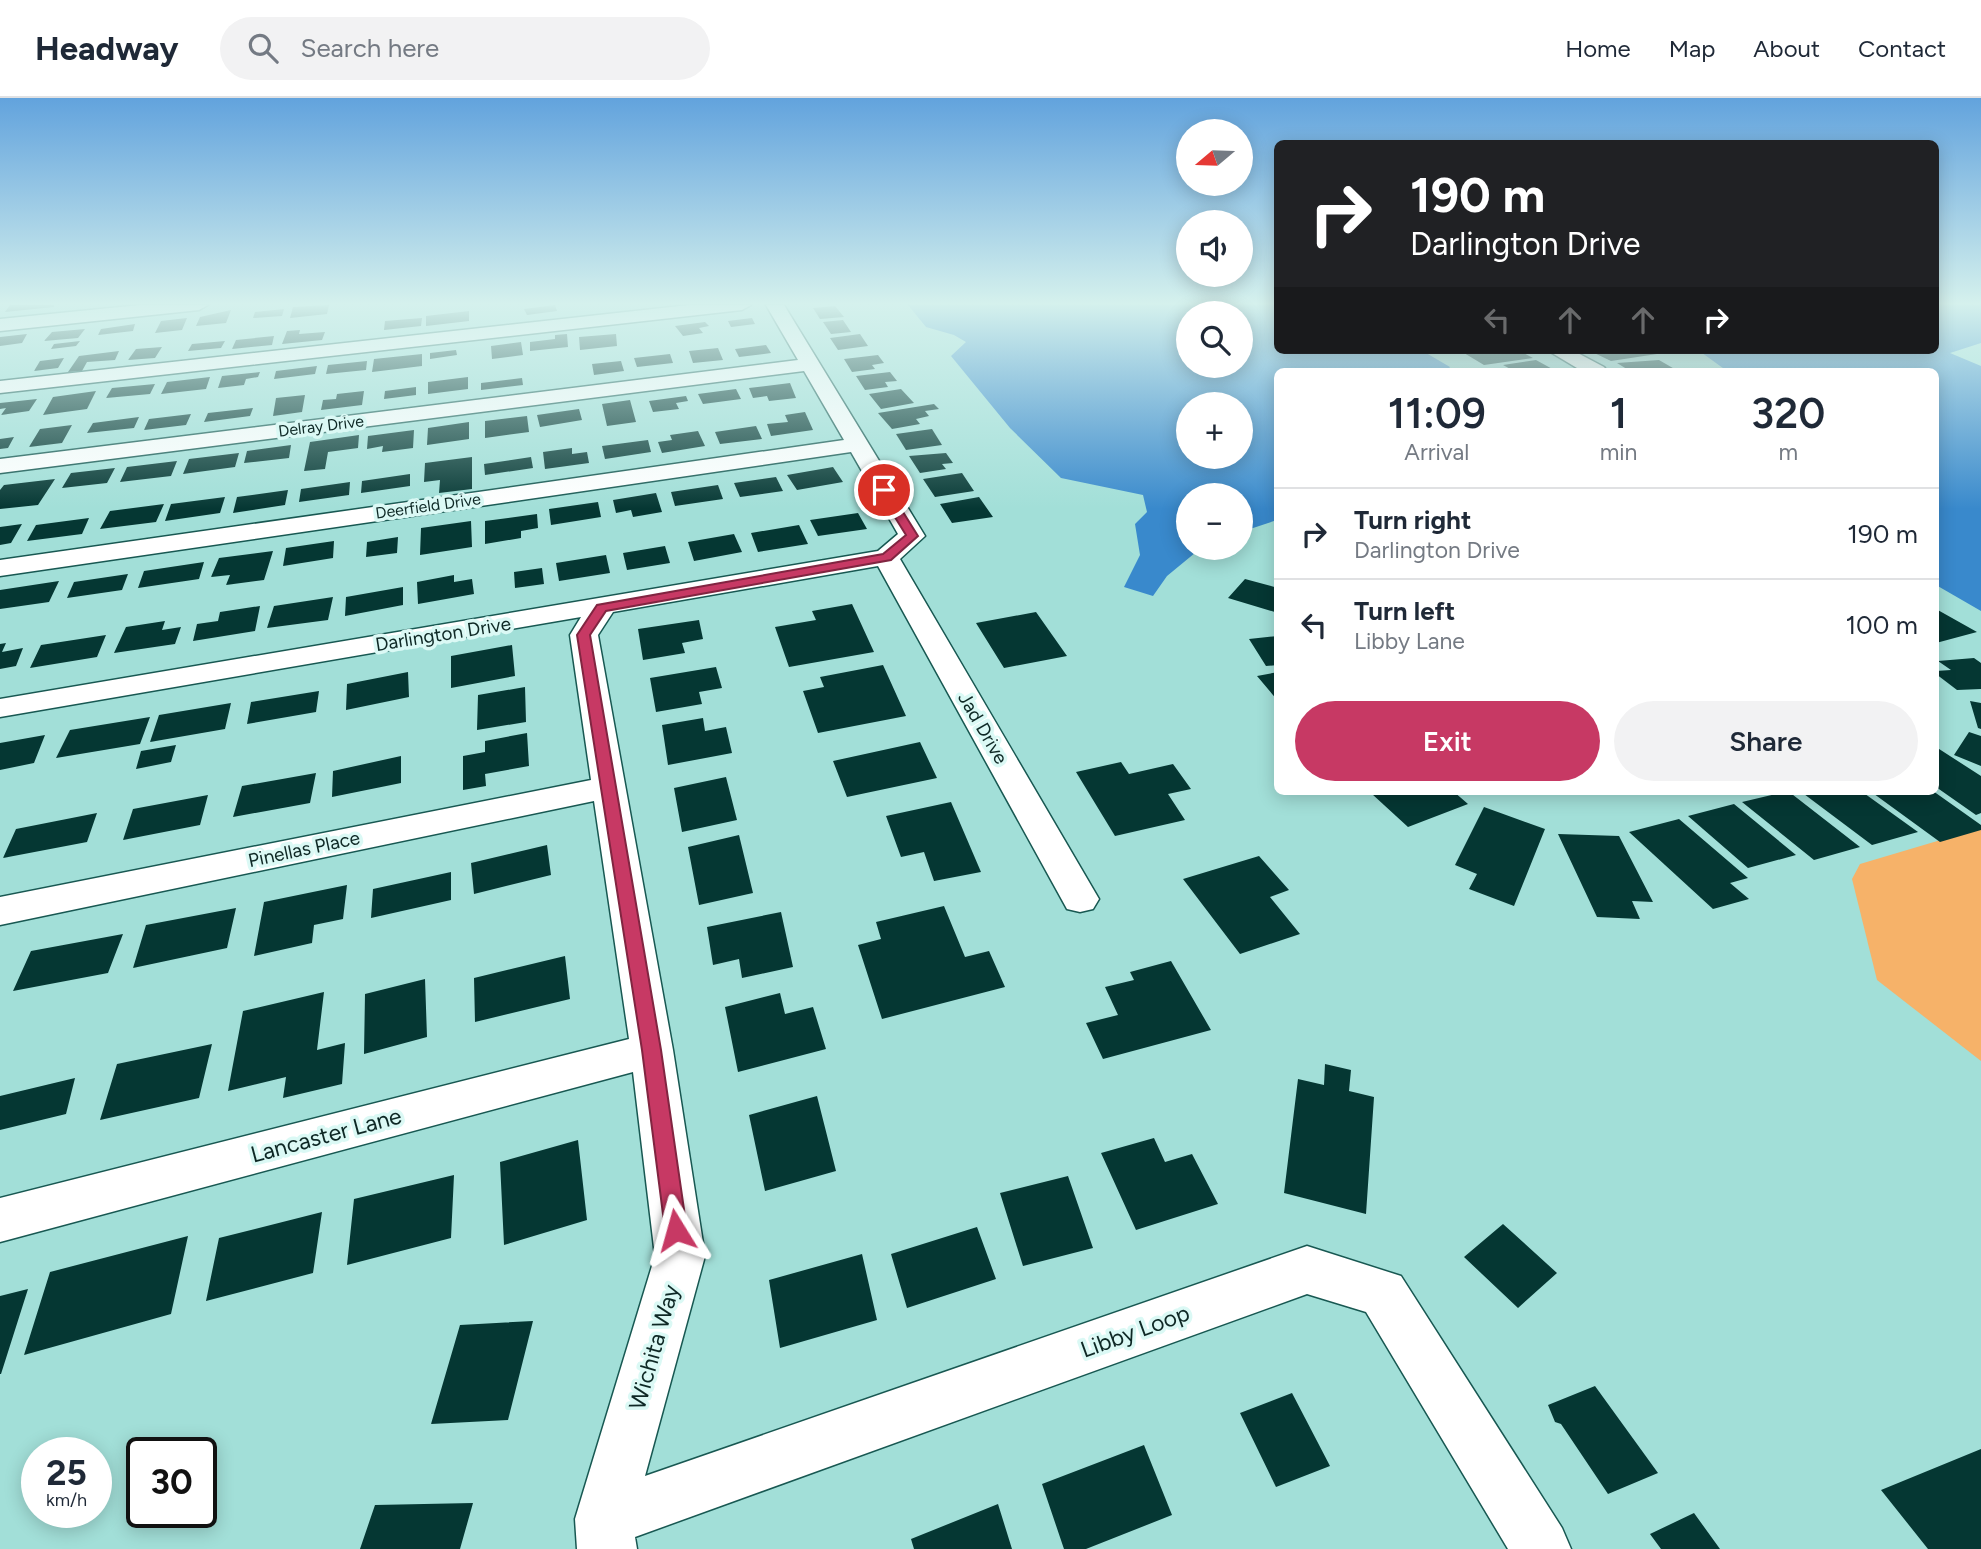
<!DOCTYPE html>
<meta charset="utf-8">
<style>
body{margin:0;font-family:Figtree,sans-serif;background:#f2f2f3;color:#1f2937;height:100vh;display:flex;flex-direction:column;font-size:26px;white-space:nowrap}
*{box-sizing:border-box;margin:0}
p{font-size:23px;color:#747a83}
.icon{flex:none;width:38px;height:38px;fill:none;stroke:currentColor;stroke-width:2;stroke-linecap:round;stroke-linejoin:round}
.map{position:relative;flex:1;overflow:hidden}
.sheet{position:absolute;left:1274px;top:270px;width:665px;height:427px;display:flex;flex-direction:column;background:#fff;border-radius:10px;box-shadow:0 4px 18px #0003}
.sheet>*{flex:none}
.guide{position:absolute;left:1274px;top:42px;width:665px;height:214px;border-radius:10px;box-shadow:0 4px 18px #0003;background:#202124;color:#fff;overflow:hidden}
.needle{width:46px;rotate:251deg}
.buttons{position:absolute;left:1176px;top:21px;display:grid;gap:14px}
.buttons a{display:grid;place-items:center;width:77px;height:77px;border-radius:50%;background:#fff;box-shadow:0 4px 18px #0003;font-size:35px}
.speed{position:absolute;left:21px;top:1339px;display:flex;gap:14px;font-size:35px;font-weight:700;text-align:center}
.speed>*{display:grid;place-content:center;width:91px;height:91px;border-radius:50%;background:#fff;box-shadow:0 4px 18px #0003;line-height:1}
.speed small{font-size:18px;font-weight:400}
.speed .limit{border:4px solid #111;border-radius:10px;background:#fff;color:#111}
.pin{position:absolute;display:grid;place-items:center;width:60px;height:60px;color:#fff;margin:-30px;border:4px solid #fff;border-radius:50%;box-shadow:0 2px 7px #0007}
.me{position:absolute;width:77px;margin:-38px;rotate:352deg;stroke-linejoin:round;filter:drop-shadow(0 0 5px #0008)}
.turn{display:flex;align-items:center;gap:24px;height:147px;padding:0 21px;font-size:32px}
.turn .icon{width:91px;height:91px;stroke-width:2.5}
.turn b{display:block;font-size:49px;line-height:60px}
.lanes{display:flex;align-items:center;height:66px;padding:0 21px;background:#0003;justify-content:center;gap:35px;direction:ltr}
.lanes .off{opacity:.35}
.eta{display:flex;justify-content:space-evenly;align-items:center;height:119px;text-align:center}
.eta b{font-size:42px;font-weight:600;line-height:49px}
.action{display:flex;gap:14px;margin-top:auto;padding:14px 21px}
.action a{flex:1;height:80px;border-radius:42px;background:#c73964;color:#fff;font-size:28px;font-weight:600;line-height:80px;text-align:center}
.action a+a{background:#f2f2f3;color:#1f2937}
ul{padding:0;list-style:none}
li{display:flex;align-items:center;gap:21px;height:91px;padding:0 21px;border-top:2px solid #e0e1e3}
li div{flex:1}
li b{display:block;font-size:26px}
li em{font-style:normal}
header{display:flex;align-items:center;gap:42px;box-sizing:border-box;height:98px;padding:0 35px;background:#fff;border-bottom:2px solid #e0e1e3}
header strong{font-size:33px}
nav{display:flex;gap:38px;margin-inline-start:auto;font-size:24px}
.search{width:490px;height:63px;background:#f2f2f3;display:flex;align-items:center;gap:18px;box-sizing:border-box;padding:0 24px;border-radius:38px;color:#747a83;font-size:26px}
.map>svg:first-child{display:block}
.green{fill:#f6b269}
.water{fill:#3989cc;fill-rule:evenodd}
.building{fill:#053733}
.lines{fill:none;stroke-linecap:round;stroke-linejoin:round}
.street-casing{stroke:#185852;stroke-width:3}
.street{fill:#fff;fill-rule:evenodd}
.route{fill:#c73964;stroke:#812541;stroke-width:2}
.labels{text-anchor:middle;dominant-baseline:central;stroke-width:7;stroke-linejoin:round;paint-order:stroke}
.far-street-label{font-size:16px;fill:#0e2825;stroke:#dbf9f5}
.street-label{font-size:19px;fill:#0e2825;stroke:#dbf9f5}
.near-street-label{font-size:23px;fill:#0e2825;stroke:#dbf9f5}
</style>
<header>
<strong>Headway</strong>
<div class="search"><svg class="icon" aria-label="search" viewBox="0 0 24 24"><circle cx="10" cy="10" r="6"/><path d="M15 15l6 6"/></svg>Search here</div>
<nav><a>Home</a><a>Map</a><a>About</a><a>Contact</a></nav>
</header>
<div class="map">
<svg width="1981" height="1451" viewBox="0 0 1981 1451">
<rect width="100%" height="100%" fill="#a2dfd8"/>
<!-- green -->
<path class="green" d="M1981 730V963L1877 882 1852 781 1860 766Z"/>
<!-- water -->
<path class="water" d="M1277 207 1278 252H1421L1450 269 1447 273H1278L1277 422 1241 434V397H1188V450H1201L1167 478 1153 498 1124 489 1140 457 1135 426 1147 414 1143 397 1061 380 1010 330 951 258 966 244 954 237 926 229 908 207ZM1188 215H1241V268H1188ZM1188 306H1241V359H1188Z
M1936 207H1981V245L1950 255 1981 268V513L1936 487V273H1727L1698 252H1936Z"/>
<!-- building -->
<path class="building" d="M10 207H54V209L5 214Z
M329 207 327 216 290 220 293 209Z
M555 207 557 213 527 217 524 211Z
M835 208 844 219 820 221 813 210Z
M284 211 282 218 253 220 255 214Z
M231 212 226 225 196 228 200 219Z
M469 213V223L426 228V218Z
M187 220 182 232 155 235 161 223Z
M422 220 421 228 384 232 385 223Z
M752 220 755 226 731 229 728 223Z
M843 222 851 234 831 236 823 224Z
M705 224 709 228 699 230 703 235 683 238 675 228Z
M135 226 133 233 98 237 101 231Z
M85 231 78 240 44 243 52 234Z
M300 232 299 236 325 234 322 242 282 246 287 233Z
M27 236 22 245 0 248V239Z
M567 236 568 249 530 253V244L555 241V237Z
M616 236 617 248 580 252 579 239Z
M860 236 868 248 838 252 830 240Z
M274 238 272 247 232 251 236 242Z
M80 243 76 248 51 251 54 246Z
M225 243 221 250 188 253 192 246Z
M521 244 523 257 492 261 491 248Z
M766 247 771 255 739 259 735 251Z
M162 249 155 260 128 262 136 251Z
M718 250 723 262 693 265 689 253Z
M456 252 457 257 430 261V255Z
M1486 252H1518L1533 260 1484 267 1464 255Z
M1588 252H1648L1657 256 1611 263Z
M119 253 115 262 87 264 82 273 68 274 79 258Z
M422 256V268L372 274 374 261Z
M670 256 673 265 637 269 634 260Z
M878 257 884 265 872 267 875 271 852 274 844 261Z
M64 260 58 270 34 273 40 263Z
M1536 262 1556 273H1514L1503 267Z
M1659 262 1678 273H1630L1617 265Z
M367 263 366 272 326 276 328 267Z
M621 263 624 273 594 277 592 266Z
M317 268 315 276 274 281 276 273Z
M260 274 258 279 246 281 244 287 218 290 222 278Z
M890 274 897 283 885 284 888 289 865 292 856 278Z
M210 279 206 291 161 296 167 284Z
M468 279V291L428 296V284Z
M522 280 523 287 481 292V285Z
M790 285 796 300 769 303 767 298 753 300 749 290Z
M155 286 150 296 106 300 112 290Z
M416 289V297L384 301 385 293Z
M736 291 741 301 703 306 698 296Z
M901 291 914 305 881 311 869 296Z
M96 293 87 311 43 317 53 299Z
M364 293 362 307 321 312 323 302 336 301 337 296Z
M305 297 302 314 273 318 276 300Z
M686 298 688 303 676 305 679 311 653 314 649 303Z
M37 301 29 313 1 317 6 310 0 311V305Z
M630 302 636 324 607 328 602 306Z
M934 306 939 311 925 313 929 318 916 321 920 326 892 331 878 315Z
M253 310 250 318 204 324 208 315Z
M579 311 582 322 540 329 537 317Z
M805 314 813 332 771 338 767 326 788 324 785 317Z
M191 316 186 327 144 332 149 321Z
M527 318 529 334 485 340V323Z
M139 319 134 330 87 335 93 325Z
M469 324V341L427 347 428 330Z
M72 327 62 345 29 349 40 331Z
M756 328 762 341 720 346 715 334Z
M932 331 942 347 906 352 896 336Z
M414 332 413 350 382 354 383 348 367 351 368 338Z
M698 333 705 348 662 355 658 344 672 342 670 337Z
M359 337 358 350 328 354 325 371 304 373 310 344Z
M14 339 8 350 0 351V341Z
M648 342 651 354 605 361 602 348Z
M291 347 289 360 244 365 247 353Z
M572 350V356L587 354 589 365 545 371 543 354Z
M239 355 235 369 183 376 189 361Z
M946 355 953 365 942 366 946 371 920 375 909 358Z
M472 359V391L439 395 440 382 424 384 425 365Z
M531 359 533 370 485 377 484 366Z
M177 363 171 378 120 384 127 369Z
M833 369 843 384 797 392 787 377Z
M115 370 107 385 62 390 71 375Z
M962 375 974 393 935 399 923 381Z
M410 376V388L361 395 362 383Z
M776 379 783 393 740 399 734 385Z
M55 381 38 407 0 411V392L4 387Z
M350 384 349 397 299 404 301 391Z
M718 387 723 401 675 408 671 394Z
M288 392 285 407 233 415 237 399Z
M656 395 662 414 633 419 631 412 616 415 613 402Z
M225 399 220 415 165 423 171 406Z
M979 399 993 419 952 425 940 406Z
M598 404 601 419 551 427 549 411Z
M164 406 156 424 100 431 110 413Z
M858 415 867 431 818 438 810 422Z
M537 416 538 430 521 433V440L485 446V423Z
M89 420 82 436 27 443 36 427Z
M471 423 472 449 420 457 421 430Z
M22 426 11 445 0 447V429Z
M799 427 808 446 758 454 751 435Z
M734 436 742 454 694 463 688 444Z
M398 439 397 455 366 459 367 444Z
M334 443 333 460 283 468 286 450Z
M665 448 670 465 627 472 623 455Z
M273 453 264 482 226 487 230 477 211 479 219 460Z
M606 457 610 475 559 483 556 465Z
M204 464 199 481 138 490 144 473Z
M542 470 544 486 515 490 514 474Z
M128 476 122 492 67 500 74 484Z
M454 477V484L472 481 474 496 418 506 417 484Z
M1245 481 1278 490V515L1228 500Z
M59 483 49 504 0 511V492Z
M403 489V507L345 518 346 499Z
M333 499 328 522 267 530 274 508Z
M852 506 874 554 789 569 775 529 816 522 812 513Z
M260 508 255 533 193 543 197 526 218 523 220 514Z
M1936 511 1977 534 1936 545Z
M1036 514 1067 558 1004 570 976 525Z
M699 522 703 541 682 545 685 555 643 562 638 531Z
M165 523 162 532 181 529 175 546 114 555 126 529Z
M106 537 97 559 30 570 41 547Z
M1278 538V567L1266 568 1249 541Z
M6 545 2 554 23 550 16 568 0 571V546Z
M512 547 515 578 451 590V558Z
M1974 560 1981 565V591L1957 592 1936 576V573L1951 572 1938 563Z
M883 567 906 618 818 635 803 593 824 589 820 579Z
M716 569 722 590 699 594 702 606 656 614 650 580Z
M408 574 409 599 346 612 347 586Z
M1278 574V603L1257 578Z
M525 589 526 624 477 632 478 597Z
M319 593 316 614 247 626 251 604Z
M1970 603 1981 605V631L1978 630Z
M231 605 225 631 150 644 159 617Z
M150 619 140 646 56 660 70 632Z
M703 620 705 633 726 629 732 655 668 667 662 627Z
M1969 634 1981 638V668L1954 657Z
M527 635 529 668 485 676 486 688 463 692V658L485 654V643Z
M45 637 34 665 0 672V645Z
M920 644 937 680 847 699 833 663Z
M176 647 171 664 136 671 141 653Z
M1936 649 1981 678V715L1976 717 1936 689Z
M401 658V685L332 699 333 673Z
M1121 664 1129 676 1173 666 1191 691 1168 696 1185 722 1115 738 1076 674Z
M316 675 310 705 233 719 242 688Z
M726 679 737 722 682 734 674 690Z
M1381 693H1453L1468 706 1408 729 1372 696Z
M1788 693 1860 749 1814 762 1742 704Z
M1800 693H1861L1918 734 1872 747Z
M1870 693H1933L1981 727V732L1940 744Z
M208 697 200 727 123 742 133 711Z
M951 704 981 774 934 783 924 754 901 759 886 718Z
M1734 706 1796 757 1748 770 1688 718Z
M1484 709 1545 731 1514 808 1469 791 1477 776 1455 767Z
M97 715 87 744 3 760 16 731Z
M1679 721 1748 780 1730 785 1749 801 1713 811 1629 734Z
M1558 736 1619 738 1653 804 1632 803 1640 821 1597 819Z
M739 737 753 795 699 807 688 749Z
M547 747 551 777 474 796 471 765Z
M1259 758 1289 792 1270 799 1300 836 1240 856 1183 781Z
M451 774V802L371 820 373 791Z
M347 787 343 821 314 827 312 845 254 858 264 804Z
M944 808 965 859 989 853 1005 889 882 921 858 847 881 841 876 824Z
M236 810 227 850 133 870 146 827Z
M781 814 793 869 742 880 739 861 713 867 707 829Z
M123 836 108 875 13 893 31 853Z
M565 858 570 901 475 924 474 880Z
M1171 863 1211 932 1103 961 1086 925 1118 917 1105 889 1134 882 1130 874Z
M425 881 427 939 364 956 365 896Z
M324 894 317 952 345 945 342 986 283 1000 286 979 228 993 243 913Z
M780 895 785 916 813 909 826 951 738 974 725 909Z
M212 946 199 1000 100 1022 117 966Z
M1325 966 1351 972 1349 993 1374 999 1366 1116 1284 1095 1298 981 1324 987Z
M75 980 66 1016 0 1032V998Z
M817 998 836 1073 765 1093 749 1017Z
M1154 1040 1165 1064 1192 1056 1218 1106 1136 1132 1101 1055Z
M578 1042 587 1122 504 1147 500 1064Z
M454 1077 451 1140 347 1167 354 1101Z
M1068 1078 1093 1150 1023 1168 1000 1095Z
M322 1114 313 1175 206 1203 219 1140Z
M1503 1126 1557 1175 1518 1210 1464 1159Z
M977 1129 996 1181 907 1210 891 1156Z
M188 1138 171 1216 24 1257 50 1174Z
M862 1156 877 1222 780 1250 769 1182Z
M28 1191 1 1276H0V1198Z
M533 1223 508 1322 431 1326 460 1227Z
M1595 1288 1658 1375 1608 1396 1561 1326 1555 1324 1548 1307Z
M1292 1295 1330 1368 1276 1389 1240 1315Z
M1144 1347 1172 1417 1086 1451H1064L1042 1386Z
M1981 1351V1451H1928L1881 1392Z
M473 1405 460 1451H360L375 1407Z
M998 1406 1012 1451H914L911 1441Z
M1694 1415 1720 1451H1661L1650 1436Z"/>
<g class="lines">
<defs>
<path id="street" d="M140 207H208L199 212 0 233V221Z
M689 207H751L742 212 0 295V283Z
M766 207H784L925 438 900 461 1099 801 1093 811 1080 814 1067 811 878 468 613 514 598 537 673 952 705 1158 645 1378 1307 1148 1401 1178 1562 1430 1571 1451H1508L1366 1214 1307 1196 635 1439 637 1451H577L575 1421 655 1158 633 974 0 1144V1100L629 941 594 703 0 827V799L591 682 570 537 581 519 0 619V601L878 453 898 436 851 354 0 478V462L844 342 804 273 0 375V361L798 262Z
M1547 252H1572L1604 269 1607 273H1582Z"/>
</defs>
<!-- street casing -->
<use href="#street" class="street-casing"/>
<!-- street -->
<use href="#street" class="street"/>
</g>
<!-- sky -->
<linearGradient id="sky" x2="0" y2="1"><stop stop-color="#62a3dd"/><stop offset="0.5" stop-color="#d5f1ed"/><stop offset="1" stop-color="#d5f1ed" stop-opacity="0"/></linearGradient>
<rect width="1981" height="411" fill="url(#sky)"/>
<!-- route -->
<path class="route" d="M884 389 888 390 918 438 891 462 606 513 590 537 661 952 687 1132 684 1139 676 1142 669 1139 665 1132 642 952 577 537 597 507 883 456 906 437 878 392Z"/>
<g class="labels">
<!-- far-street labels -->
<g class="far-street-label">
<text transform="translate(321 328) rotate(-7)">Delray Drive</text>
<text transform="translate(428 408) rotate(-8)">Deerfield Drive</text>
</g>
<!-- street labels -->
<g class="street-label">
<text transform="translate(443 536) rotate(-9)">Darlington Drive</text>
<text transform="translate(983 630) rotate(60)">Jad Drive</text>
<text transform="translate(304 751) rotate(-12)">Pinellas Place</text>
</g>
<!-- near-street labels -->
<g class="near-street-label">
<text transform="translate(326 1037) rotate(-15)">Lancaster Lane</text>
<text transform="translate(1135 1233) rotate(-20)">Libby Loop</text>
<text transform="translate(654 1249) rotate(-74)">Wichita Way</text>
</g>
</g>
</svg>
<div class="buttons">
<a><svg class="needle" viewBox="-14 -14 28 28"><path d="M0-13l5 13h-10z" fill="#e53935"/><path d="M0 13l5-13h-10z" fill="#747a83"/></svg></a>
<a><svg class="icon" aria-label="sound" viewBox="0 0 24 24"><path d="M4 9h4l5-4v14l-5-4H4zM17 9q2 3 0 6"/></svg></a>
<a><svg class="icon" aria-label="search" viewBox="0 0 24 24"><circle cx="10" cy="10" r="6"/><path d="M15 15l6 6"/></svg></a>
<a>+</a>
<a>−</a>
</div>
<div class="speed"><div>25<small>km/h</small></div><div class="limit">30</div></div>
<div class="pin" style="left:884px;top:392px;background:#d93025"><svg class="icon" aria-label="arrive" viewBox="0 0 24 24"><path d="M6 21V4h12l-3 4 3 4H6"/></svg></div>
<svg class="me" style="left:676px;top:1132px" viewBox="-20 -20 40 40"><path d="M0-17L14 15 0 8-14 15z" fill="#c73964" stroke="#fff" stroke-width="4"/></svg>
<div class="guide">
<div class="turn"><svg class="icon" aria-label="right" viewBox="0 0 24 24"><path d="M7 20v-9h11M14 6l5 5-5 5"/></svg><div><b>190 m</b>Darlington Drive</div></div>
<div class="lanes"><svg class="icon off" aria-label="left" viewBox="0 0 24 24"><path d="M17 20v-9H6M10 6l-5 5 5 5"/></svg><svg class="icon off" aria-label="ahead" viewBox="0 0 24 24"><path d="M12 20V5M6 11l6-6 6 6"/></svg><svg class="icon off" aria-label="ahead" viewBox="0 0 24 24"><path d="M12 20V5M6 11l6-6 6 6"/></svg><svg class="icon" aria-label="right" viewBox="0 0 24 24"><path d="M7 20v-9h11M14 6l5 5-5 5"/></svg></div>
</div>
<section class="sheet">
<div class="eta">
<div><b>11:09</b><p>Arrival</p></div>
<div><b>1</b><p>min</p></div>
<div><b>320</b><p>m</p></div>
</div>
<ul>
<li><svg class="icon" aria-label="right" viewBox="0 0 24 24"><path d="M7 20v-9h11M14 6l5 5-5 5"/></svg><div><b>Turn right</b><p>Darlington Drive</p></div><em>190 m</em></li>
<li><svg class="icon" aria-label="left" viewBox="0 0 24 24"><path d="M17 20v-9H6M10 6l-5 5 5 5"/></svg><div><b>Turn left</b><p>Libby Lane</p></div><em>100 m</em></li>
</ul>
<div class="action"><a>Exit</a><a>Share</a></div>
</section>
</div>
